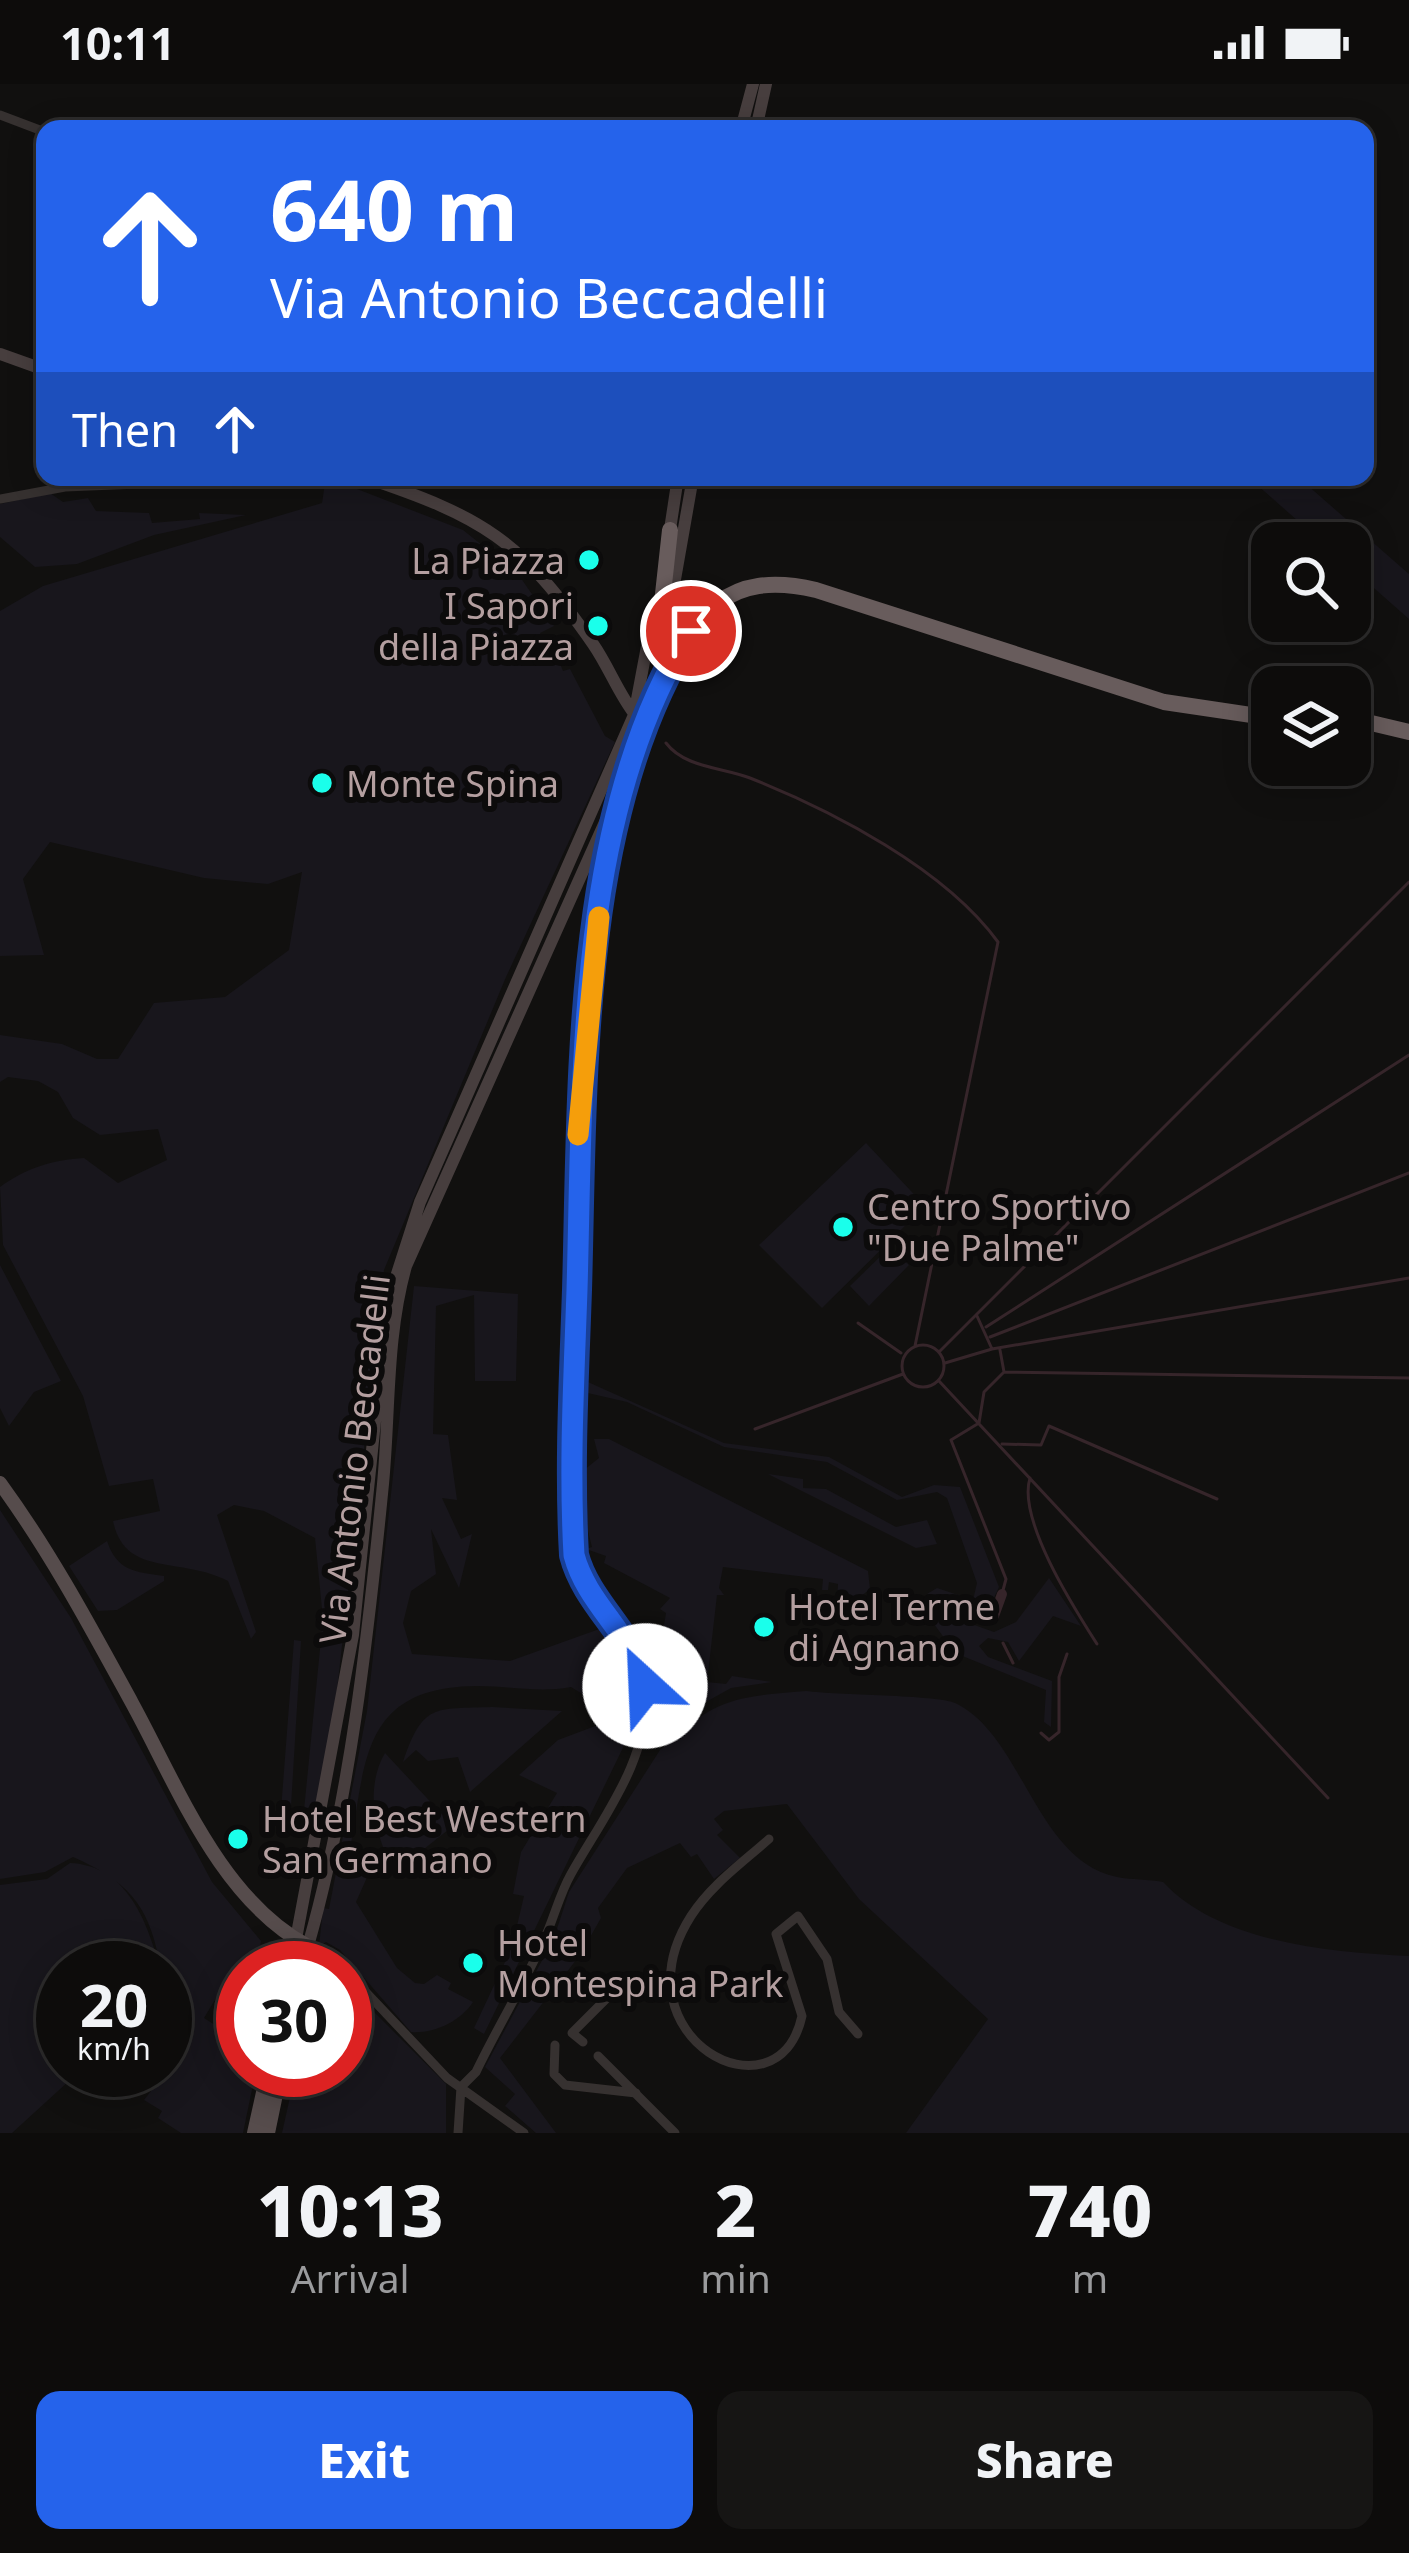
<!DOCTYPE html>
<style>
body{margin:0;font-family:"Noto Sans",sans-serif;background:#161514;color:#f1f3f6;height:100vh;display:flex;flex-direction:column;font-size:45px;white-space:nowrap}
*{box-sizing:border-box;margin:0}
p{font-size:39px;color:#9a9b9d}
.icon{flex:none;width:66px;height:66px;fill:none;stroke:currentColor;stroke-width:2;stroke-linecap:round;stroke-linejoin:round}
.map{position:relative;height:2049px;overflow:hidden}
.sheet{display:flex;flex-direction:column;background:#0d0c0b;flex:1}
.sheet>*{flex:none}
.top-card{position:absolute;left:36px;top:36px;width:1338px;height:366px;border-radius:24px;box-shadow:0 6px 30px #0003,0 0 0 3px #2d2c2c;background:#2563eb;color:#fff;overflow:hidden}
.buttons{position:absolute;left:1251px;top:438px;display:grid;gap:24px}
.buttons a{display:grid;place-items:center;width:120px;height:120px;border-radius:24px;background:#0d0c0b;box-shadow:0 6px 30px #0003,0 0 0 3px #2d2c2c;font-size:60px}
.speed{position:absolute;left:36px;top:1857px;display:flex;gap:24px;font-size:60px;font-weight:700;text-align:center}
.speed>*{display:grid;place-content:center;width:156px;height:156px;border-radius:50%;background:#0d0c0b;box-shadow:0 6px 30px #0003,0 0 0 3px #2d2c2c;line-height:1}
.speed small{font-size:30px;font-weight:400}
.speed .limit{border:18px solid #d22;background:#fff;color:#111}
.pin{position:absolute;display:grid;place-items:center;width:102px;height:102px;color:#fff;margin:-51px;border:6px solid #fff;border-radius:50%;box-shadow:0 3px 12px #0007}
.me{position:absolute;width:132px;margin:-66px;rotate:335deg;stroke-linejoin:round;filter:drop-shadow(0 0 9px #0008)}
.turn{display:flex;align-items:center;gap:42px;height:252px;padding:0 36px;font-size:54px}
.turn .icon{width:156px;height:156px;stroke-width:2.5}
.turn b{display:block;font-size:84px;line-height:102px}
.then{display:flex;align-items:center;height:114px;padding:0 36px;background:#0003;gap:24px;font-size:45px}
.eta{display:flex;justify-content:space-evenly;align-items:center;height:204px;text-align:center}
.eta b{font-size:72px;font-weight:800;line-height:84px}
.cta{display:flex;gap:24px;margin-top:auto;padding:24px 36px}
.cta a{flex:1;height:138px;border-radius:24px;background:#2563eb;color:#fff;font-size:48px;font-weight:800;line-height:138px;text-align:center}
.cta a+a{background:#161514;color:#f1f3f6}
.status{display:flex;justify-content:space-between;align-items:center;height:84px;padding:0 60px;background:#0d0c0b;direction:ltr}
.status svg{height:33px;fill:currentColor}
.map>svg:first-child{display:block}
.green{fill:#18161c}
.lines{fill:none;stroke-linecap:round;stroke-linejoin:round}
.stream{stroke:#36252a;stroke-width:3}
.canal{stroke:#36252a;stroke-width:10}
.street{stroke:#363130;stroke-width:9}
.secondary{stroke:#473e3e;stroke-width:12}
.primary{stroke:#564c4c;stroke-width:14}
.highway{stroke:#685c5c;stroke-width:16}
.route-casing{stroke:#184099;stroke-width:30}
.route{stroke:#2563eb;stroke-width:21}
.slow{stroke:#f59e0b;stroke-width:21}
.poi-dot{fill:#1affeb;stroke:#0c0b0b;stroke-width:4.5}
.labels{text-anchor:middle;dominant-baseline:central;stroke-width:12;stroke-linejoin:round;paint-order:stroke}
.poi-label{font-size:36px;fill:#b49fa0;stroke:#0c0b0b;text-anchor:start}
.street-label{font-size:36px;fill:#b49fa0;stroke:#0c0b0b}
</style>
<div class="status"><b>10:11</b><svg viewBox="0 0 49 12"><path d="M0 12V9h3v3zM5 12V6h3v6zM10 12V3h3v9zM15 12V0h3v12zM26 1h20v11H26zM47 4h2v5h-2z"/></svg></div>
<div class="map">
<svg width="1409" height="2049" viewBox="0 0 1409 2049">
<rect width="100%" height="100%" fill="#11100f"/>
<!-- green -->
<path class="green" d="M326 393 463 446 518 490 554 542 540 549 547 564 553 562 563 587 570 585 605 652 615 658 506 893 384 1186 331 1660 317 1726H304L323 1535 315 1454 264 1427 234 1421 217 1431 256 1548 251 1555 228 1497C180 1472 125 1494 113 1437L160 1427 153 1395 109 1402 83 1312 3 1161 0 1103C26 1084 52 1076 84 1074L118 1099 167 1076 158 1045 100 1051 73 1034 58 1008 38 997 8 993 0 998V951L62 960 97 975H118L154 919 225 913 289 866 302 788 268 800 204 794 50 758 23 795 44 871 0 872V527L43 502 322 419Z
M1248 393H1298L1409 490V535L1350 483V459H1323Z
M50 409 63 418 88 414 96 427 149 429 152 439 200 435 199 429 246 431 154 451 77 480 35 483 0 453V420Z
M866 1059 925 1122 822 1224 759 1161Z
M890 1163 909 1181 869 1222 850 1202Z
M0 1181 61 1297 34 1308 9 1342 0 1324Z
M414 1202 518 1210 516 1297H475L474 1211 436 1222 433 1350 448 1351 457 1416 442 1414 461 1455 472 1450 459 1504 431 1445 436 1490 411 1507 403 1539 412 1570 510 1577 605 1543 629 1580 637 1608 635 1639 484 1950 474 1944 512 1863 524 1812 513 1810 521 1768 557 1709 519 1691 558 1656 598 1641 589 1614 571 1603C538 1609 510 1602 477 1602 359 1603 366 1680 349 1771L373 1780 356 1818 397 1884 415 1899 424 1900 437 1891 451 1899 448 1905 473 1918C461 1937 434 1950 411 1948L340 1866 326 1858 319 1862 323 1824 329 1825 367 1627Z
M579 1294 724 1359 829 1373 902 1413 934 1401 960 1403 999 1503 987 1529 927 1510 937 1504 973 1516 977 1499 947 1414 937 1408 897 1416 827 1378 724 1363 627 1318 579 1307Z
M594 1355H609L868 1487 870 1505 850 1521 837 1517 838 1500 829 1498 828 1506H822L823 1495 723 1483 719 1504 724 1511H717L707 1598 726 1600 732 1592 772 1598 731 1604 697 1623 691 1599 651 1583 660 1566 666 1529 660 1525 670 1514 604 1479 606 1472 586 1465 592 1463 588 1447 579 1448V1390L599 1374Z
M768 1390 803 1395V1404L826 1405 896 1443 927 1436 937 1460 916 1464Z
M0 1426 71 1534 212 1798 261 1857 256 1884H243V1910L222 1904 204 1934 243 1959V1986H256L243 2049H181L158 2034 162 2027 144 2016 190 1957 165 1942V1884H154L159 1876C148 1818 125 1796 73 1773L45 1788 0 1795Z
M107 1457C117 1487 135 1488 164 1492V1497L117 1526 98 1527 69 1482Z
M1049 1494 1081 1542 1053 1532 1019 1577 1008 1558 988 1554 979 1562 988 1573 1052 1597 1051 1643 1044 1638 1046 1606 955 1569 921 1522 994 1548 1016 1538Z
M294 1556 301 1557 290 1739H280Z
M806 1607C835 1611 938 1611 955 1619 1023 1651 1035 1776 1117 1793 1132 1796 1148 1795 1163 1798 1220 1859 1330 1868 1409 1872V2049H906L988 1935 859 1815 787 1720 724 1727 714 1735 723 1746 717 1751 740 1774 714 1795 697 1770 691 1773 680 1759 627 1784 598 1824 601 1834 580 1871 500 1974 556 2049H536L505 2022 515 2010 485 1983 554 1854 569 1808 660 1666C716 1614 732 1613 806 1607Z
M492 1623 562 1627 470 1708 458 1673 428 1677 416 1666 403 1678C423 1619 434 1625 492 1623Z
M385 1669 453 1742 395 1788C375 1755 364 1704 385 1669Z
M70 1779C120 1781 142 1825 155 1867L147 1884H63V1986H81L12 2049H0V1801L47 1795Z
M345 1899 446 2000V2049H282L296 1986H345Z"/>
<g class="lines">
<!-- stream -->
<path class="stream" d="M666 659C685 684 722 683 750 694 833 727 945 785 998 858L915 1262
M977 1232 992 1265
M858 1239 901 1269
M986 1243 1409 971
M990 1253 1409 1089
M902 1282a21 21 0 1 1 42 0a21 21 0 1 1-42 0Z
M1000 1266 1004 1288 984 1308 979 1339 951 1356 1006 1495 1002 1510
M939 1268 1409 798
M945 1279 992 1265 1409 1194
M1004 1288 1409 1294
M939 1297 1328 1714
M755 1345 903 1290
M1002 1360 1041 1361 1049 1342 1217 1415
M1030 1394C1017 1435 1074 1524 1097 1560
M1003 1559 1013 1579
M1041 1649 1049 1656 1059 1648V1593L1067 1570"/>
<!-- canal -->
<path class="canal" d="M994 1532 1002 1510"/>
<!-- street -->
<path class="street" d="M0 31 45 48
M0 415 65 403 313 393
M611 724 617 682
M769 1755C742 1779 711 1801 691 1832 614 1953 778 2041 802 1932L776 1850 798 1832 827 1875 839 1928 858 1950
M308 1862 343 1884
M345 1886 447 1994 524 2049
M583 1958 572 1949 614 1907 669 1904
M555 1961 554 1990 565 2001 636 2009
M598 1972 675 2049
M461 2003 476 1988C497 1944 523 1902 543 1858 554 1835 559 1811 571 1790 603 1733 651 1674 645 1605 640 1548 577 1517 573 1460L578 1020 595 859 627 699
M458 2049 461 2003"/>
<!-- secondary -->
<path class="secondary" d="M741 45 753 0
M756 45 766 0
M0 270 45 286
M364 393C483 433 520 455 593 560 609 583 619 611 636 632
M669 452 678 393
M657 598 693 393
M296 1855 353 1551 387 1221 420 1118 634 631 654 525
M308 1862C350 1714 368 1553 383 1400 390 1327 386 1253 406 1182L631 680 650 618"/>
<!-- primary -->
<path class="primary" d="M0 1399C51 1469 91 1544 132 1619 177 1701 220 1815 308 1862L303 1884
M290 1884 296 1855
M254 2049 268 1986
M268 2049 281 1986"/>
<!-- highway -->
<path class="highway" d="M670 446 660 537 675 549 691 539
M649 621C693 545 712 482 816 506L1164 618 1272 634
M1350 634 1409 648"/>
</g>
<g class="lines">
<defs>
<path id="route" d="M645 1602C634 1551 587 1521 574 1471 569 1382 574 1294 577 1206 583 998 575 727 691 547"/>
</defs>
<!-- route casing -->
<use href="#route" class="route-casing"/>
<!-- route -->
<use href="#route" class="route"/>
<!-- slow -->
<path class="slow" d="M578 1051 599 833"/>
</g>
<!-- markers -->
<g class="poi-dot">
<circle cx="589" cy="476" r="12"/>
<circle cx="598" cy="542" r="12"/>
<circle cx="322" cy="699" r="12"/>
<circle cx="843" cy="1143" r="12"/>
<circle cx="764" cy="1543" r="12"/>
<circle cx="238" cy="1755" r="12"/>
<circle cx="473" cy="1879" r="12"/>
</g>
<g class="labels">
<!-- poi labels -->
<g class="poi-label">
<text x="565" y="476" text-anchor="end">La Piazza</text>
<text x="574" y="521" text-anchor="end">I Sapori<tspan x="574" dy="41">della Piazza</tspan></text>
<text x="346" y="699">Monte Spina</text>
<text x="867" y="1122">Centro Sportivo<tspan x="867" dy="41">"Due Palme"</tspan></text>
<text x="788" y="1522">Hotel Terme<tspan x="788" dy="41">di Agnano</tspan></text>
<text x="262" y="1734">Hotel Best Western<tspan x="262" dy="41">San Germano</tspan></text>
<text x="497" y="1858">Hotel<tspan x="497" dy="41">Montespina Park</tspan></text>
</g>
<!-- street labels -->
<g class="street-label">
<text transform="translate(354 1375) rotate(-83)">Via Antonio Beccadelli</text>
</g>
</g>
</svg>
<div class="buttons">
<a><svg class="icon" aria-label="search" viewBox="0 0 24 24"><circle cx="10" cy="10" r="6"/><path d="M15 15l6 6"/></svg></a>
<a><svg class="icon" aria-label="layers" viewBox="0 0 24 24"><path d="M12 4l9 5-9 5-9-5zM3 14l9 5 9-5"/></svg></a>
</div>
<div class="speed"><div>20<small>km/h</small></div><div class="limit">30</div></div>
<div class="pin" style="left:691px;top:547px;background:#d93025"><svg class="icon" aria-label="arrive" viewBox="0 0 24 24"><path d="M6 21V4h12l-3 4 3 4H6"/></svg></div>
<svg class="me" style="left:645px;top:1602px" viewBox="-20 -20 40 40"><circle r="19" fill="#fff"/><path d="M0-13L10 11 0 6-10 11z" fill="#2563eb"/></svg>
<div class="top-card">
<div class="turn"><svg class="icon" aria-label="ahead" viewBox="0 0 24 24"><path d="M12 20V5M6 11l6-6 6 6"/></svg><div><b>640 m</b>Via Antonio Beccadelli</div></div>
<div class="then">Then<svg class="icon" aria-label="ahead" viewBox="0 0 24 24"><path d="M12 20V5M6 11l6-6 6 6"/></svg></div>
</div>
</div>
<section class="sheet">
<div class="eta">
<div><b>10:13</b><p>Arrival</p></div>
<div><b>2</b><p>min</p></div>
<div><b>740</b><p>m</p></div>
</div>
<div class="cta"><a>Exit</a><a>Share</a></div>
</section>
